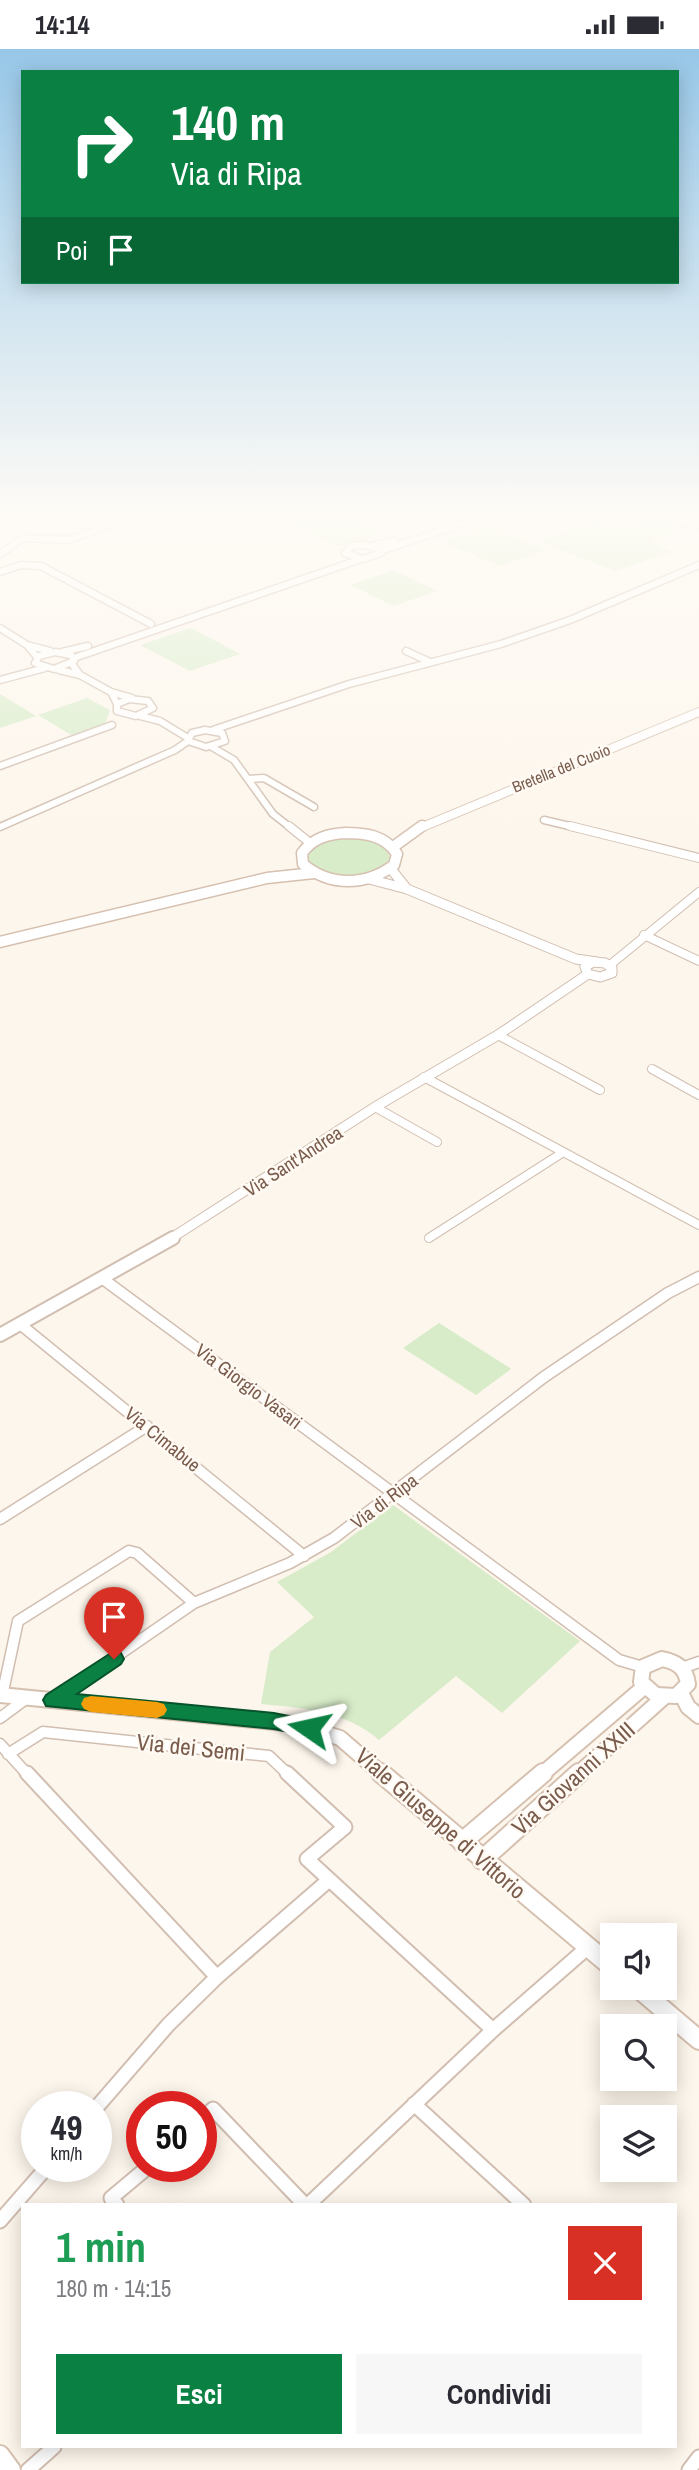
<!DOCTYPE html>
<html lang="it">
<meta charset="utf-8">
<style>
body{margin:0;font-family:"Archivo Narrow",sans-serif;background:#f7f7f7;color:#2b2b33;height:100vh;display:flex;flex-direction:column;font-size:26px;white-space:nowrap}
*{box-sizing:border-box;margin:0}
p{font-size:23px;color:#7c7c81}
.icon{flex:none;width:38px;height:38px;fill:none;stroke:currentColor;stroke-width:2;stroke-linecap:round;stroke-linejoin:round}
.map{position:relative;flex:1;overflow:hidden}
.drawer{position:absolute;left:21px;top:2154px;width:656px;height:245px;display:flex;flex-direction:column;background:#fff;border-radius:0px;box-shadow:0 4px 18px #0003}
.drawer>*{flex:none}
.top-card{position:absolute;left:21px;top:21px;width:658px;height:214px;border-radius:0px;box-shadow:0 4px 18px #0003;background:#0b8043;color:#fff;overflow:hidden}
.fabs{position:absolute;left:600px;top:1874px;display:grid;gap:14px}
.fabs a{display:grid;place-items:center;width:77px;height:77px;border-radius:0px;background:#fff;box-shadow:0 4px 18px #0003;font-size:35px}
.speed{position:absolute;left:21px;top:2042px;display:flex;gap:14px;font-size:35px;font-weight:700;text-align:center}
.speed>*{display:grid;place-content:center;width:91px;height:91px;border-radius:50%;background:#fff;box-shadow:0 4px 18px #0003;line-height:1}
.speed small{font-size:18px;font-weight:400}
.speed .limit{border:10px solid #d22;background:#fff;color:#111}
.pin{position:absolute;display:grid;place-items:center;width:60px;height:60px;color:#fff;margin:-72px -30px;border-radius:50% 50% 50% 0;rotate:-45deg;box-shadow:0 0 7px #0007}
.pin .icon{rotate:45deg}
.me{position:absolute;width:77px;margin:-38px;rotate:281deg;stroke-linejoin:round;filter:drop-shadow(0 0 5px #0008)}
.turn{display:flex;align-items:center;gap:24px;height:147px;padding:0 35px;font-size:32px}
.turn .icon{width:91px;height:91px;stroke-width:2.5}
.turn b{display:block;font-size:49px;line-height:60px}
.then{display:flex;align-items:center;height:66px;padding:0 35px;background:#0003;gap:14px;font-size:26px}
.round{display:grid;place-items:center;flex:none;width:74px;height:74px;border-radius:0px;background:#f7f7f7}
.headline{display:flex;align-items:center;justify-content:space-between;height:119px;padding:0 35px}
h1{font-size:42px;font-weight:700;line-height:52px;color:#1e9e55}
.button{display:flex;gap:14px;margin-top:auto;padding:14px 35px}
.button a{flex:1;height:80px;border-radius:0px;background:#0b8043;color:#fff;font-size:28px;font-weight:700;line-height:80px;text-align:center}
.button a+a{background:#f7f7f7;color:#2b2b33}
.status{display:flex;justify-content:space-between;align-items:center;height:49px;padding:0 35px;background:#fff;direction:ltr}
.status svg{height:19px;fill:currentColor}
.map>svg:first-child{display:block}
.green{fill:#d8ecc9}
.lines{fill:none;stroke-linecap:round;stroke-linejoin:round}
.stream{stroke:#a5d3da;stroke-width:2}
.minor-far3-casing{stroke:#d1beb0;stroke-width:9}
.minor-far2-casing{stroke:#d1beb0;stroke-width:10}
.minor-far1-casing{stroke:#d1beb0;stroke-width:13}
.minor-casing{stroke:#d1beb0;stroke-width:17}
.tertiary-far1-casing{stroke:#d1beb0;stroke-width:11}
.tertiary-casing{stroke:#d1beb0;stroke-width:16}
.secondary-far3-casing{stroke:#d6c0b0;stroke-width:10}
.secondary-far2-casing{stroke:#d6c0b0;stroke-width:13}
.secondary-far1-casing{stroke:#d6c0b0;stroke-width:18}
.secondary-casing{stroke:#d6c0b0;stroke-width:22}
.minor-far3{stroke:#fff;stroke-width:6}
.minor-far2{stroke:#fff;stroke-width:8}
.minor-far1{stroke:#fff;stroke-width:10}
.minor{stroke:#fff;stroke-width:13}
.tertiary-far1{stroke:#fff;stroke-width:9}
.tertiary{stroke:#fff;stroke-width:12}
.secondary-far3{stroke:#fff;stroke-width:8}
.secondary-far2{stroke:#fff;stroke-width:10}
.secondary-far1{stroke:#fff;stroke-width:14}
.secondary{stroke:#fff;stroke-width:18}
.route{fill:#0b8043;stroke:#07532c;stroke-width:2}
.slow{fill:#f59e0b}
.labels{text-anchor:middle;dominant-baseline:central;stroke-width:5;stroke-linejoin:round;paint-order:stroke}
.far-street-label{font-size:16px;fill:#7a5c4d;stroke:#fffaf3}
.street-label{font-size:19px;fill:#7a5c4d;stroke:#fffaf3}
.near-street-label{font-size:23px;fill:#7a5c4d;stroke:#fffaf3}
</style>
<div class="status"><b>14:14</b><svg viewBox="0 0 49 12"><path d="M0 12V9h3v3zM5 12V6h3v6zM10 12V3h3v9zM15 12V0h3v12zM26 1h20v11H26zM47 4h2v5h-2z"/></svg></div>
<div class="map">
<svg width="699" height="2421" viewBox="0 0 699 2421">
<rect width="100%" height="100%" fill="#fdf6ec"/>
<!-- green -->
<path class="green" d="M316 462H331L382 485 350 496 339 497 285 473Z
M660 465 693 477 649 493 672 503 615 522 540 492 596 472 617 481Z
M482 479H494L546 501 500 517 443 493Z
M393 521 437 542 394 557 350 536Z
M191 579 240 605 190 622 140 596Z
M0 645 36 667 0 679Z
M87 649 110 661 105 675 73 687 38 666Z
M354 788C369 791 385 792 390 808L386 817C354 830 342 831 310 815L308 808C314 789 338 790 354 788Z
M439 1274 510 1319 511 1320 476 1346 403 1299Z
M393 1456 580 1592 502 1664 456 1627 379 1691C346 1662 303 1659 261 1655L270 1603 314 1568 277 1533 331 1503Z"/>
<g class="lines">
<!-- stream -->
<path class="stream" d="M0 465 8 462"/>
<defs>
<path id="minor-far3" d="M657 462 699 477
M363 496 378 499 381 504 363 510 345 504 351 497Z
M372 497 394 492
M381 502 499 462
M0 505 23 489 68 491 120 473 177 462
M0 523 21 516 41 517 151 575
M0 579 27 596
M406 602 430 613
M55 603 71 606 74 612 54 620 35 614 39 607Z
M62 603 88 597
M37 608 27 596 50 602
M74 609 361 510
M59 621 80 626 72 615
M80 626 111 643
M0 631 45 619
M129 650 148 652 153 659 136 667 117 662V655Z
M117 655 111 643 132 649
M140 667 160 672 188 689
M205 681 222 684 225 692 206 698 188 692 192 684Z
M213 681 349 635 501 595 570 571 699 516
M212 698 234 711 273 765 291 779
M0 717 112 676
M248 730 264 729 314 758
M544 771 578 779
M0 778 175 701 188 692"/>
<path id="minor-far2" d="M289 777 310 794
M570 777 699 809
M644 886 699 912
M610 916 699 843
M498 986 600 1041
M652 1020 699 1046
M424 1028 699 1176
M375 1058 437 1093
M429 1189 562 1104"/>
<path id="minor-far1" d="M103 1230 619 1611 643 1618
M20 1275 304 1507
M0 1470 147 1377
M682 1619 699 1613
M2 1647 18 1572 129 1502 137 1504 194 1554
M53 1651 194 1554 290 1514 334 1489 544 1328 668 1244 699 1228
M0 1669 27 1649
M0 1695 28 1726
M8 1705 43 1683 269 1707 289 1726"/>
<path id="minor" d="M27 1724 217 1928
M287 1724 345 1778 307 1810 493 1981
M414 2055 524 2156
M96 2059 168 1976 217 1928 329 1831
M201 2071 213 2060 305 2156
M117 2156 111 2149 148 2118
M308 2156 493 1981 587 1899
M0 2172 47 2118
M28 2421 54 2398
M689 2421 699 2408"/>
<path id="tertiary-far1" d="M391 820 407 840
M369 830 407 840 576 910 597 913
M593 913 605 914 612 919V924L600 928 588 925 585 918Z
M170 1190 375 1058 498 986 588 925"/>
<path id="tertiary" d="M0 1286 173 1189"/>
<path id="secondary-far3" d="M420 779 699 663"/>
<path id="secondary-far2" d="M345 784C365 784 385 786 397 805L394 816C366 837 330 838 303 815L302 804C313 789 328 785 345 784Z
M393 798 422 777
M0 893 267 829 314 824"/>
<path id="secondary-far1" d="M662 1610C677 1613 686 1619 688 1635L676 1647 656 1646 641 1633 643 1618Z
M681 1644 688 1658 699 1667
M0 1646 295 1675 340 1689 383 1726
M541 1726 644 1638
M577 1726 664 1648"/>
<path id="secondary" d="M381 1724 612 1918
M462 1793 543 1724
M482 1811 579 1724
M638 1939 699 1991
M0 2406 11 2421"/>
</defs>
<!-- minor-far3 casing -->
<use href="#minor-far3" class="minor-far3-casing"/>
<!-- minor-far2 casing -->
<use href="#minor-far2" class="minor-far2-casing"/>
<!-- minor-far1 casing -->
<use href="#minor-far1" class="minor-far1-casing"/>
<!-- minor casing -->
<use href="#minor" class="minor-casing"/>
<!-- tertiary-far1 casing -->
<use href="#tertiary-far1" class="tertiary-far1-casing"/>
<!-- tertiary casing -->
<use href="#tertiary" class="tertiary-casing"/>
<!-- secondary-far3 casing -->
<use href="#secondary-far3" class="secondary-far3-casing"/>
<!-- secondary-far2 casing -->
<use href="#secondary-far2" class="secondary-far2-casing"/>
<!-- secondary-far1 casing -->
<use href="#secondary-far1" class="secondary-far1-casing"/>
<!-- secondary casing -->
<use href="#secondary" class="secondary-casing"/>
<!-- minor-far3 -->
<use href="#minor-far3" class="minor-far3"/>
<!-- minor-far2 -->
<use href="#minor-far2" class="minor-far2"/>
<!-- minor-far1 -->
<use href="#minor-far1" class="minor-far1"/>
<!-- minor -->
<use href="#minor" class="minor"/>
<!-- tertiary-far1 -->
<use href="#tertiary-far1" class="tertiary-far1"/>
<!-- tertiary -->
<use href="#tertiary" class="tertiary"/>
<!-- secondary-far3 -->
<use href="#secondary-far3" class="secondary-far3"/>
<!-- secondary-far2 -->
<use href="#secondary-far2" class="secondary-far2"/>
<!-- secondary-far1 -->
<use href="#secondary-far1" class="secondary-far1"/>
<!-- secondary -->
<use href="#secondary" class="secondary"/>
</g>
<!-- sky -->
<linearGradient id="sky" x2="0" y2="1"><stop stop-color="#97c7e8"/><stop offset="0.58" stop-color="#fefbf6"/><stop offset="1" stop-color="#fefbf6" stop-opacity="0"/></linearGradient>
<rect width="699" height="801" fill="url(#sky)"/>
<!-- route -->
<path class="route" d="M114 1602 121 1604 124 1610 121 1615 77 1645 274 1664 316 1673 319 1679 316 1684 309 1687 274 1680 46 1657 43 1651 46 1646Z"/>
<!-- slow -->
<path class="slow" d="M91 1647 157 1653 164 1655 167 1661 164 1666 157 1669 91 1663 84 1660 81 1655 84 1649Z"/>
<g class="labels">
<!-- far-street labels -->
<g class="far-street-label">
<text transform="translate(561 719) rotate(-22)">Bretella del Cuoio</text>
</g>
<!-- street labels -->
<g class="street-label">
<text transform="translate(293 1112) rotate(-33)">Via Sant'Andrea</text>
<text transform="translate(249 1337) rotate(37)">Via Giorgio Vasari</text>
<text transform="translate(163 1390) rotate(39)">Via Cimabue</text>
<text transform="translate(384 1452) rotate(-37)">Via di Ripa</text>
</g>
<!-- near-street labels -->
<g class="near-street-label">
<text transform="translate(191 1698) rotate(6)">Via dei Semi</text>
<text transform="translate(573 1729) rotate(-42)">Via Giovanni XXIII</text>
<text transform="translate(441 1774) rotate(41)">Viale Giuseppe di Vittorio</text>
</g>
</g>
</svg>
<div class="fabs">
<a><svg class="icon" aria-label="sound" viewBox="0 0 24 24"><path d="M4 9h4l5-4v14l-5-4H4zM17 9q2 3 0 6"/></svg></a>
<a><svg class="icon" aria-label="search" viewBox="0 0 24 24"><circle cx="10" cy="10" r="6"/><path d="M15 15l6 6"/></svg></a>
<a><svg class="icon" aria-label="layers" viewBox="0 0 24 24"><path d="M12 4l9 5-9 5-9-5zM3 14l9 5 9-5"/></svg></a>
</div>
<div class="speed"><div>49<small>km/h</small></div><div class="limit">50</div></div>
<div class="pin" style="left:114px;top:1610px;background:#d93025"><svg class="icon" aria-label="arrive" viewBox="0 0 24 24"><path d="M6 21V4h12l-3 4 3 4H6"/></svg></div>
<svg class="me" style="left:309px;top:1679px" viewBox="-20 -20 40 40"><path d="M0-17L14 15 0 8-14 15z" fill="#0b8043" stroke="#fff" stroke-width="4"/></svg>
<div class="top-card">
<div class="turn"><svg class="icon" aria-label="right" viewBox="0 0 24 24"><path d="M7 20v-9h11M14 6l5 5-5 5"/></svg><div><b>140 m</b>Via di Ripa</div></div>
<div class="then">Poi<svg class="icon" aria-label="arrive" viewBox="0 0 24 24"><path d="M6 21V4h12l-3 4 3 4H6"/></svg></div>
</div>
<section class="drawer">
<div class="headline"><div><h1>1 min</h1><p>180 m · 14:15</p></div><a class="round" style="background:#d93025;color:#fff"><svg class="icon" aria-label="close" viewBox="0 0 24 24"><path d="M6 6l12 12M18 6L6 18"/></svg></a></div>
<div class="button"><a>Esci</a><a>Condividi</a></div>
</section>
</div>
